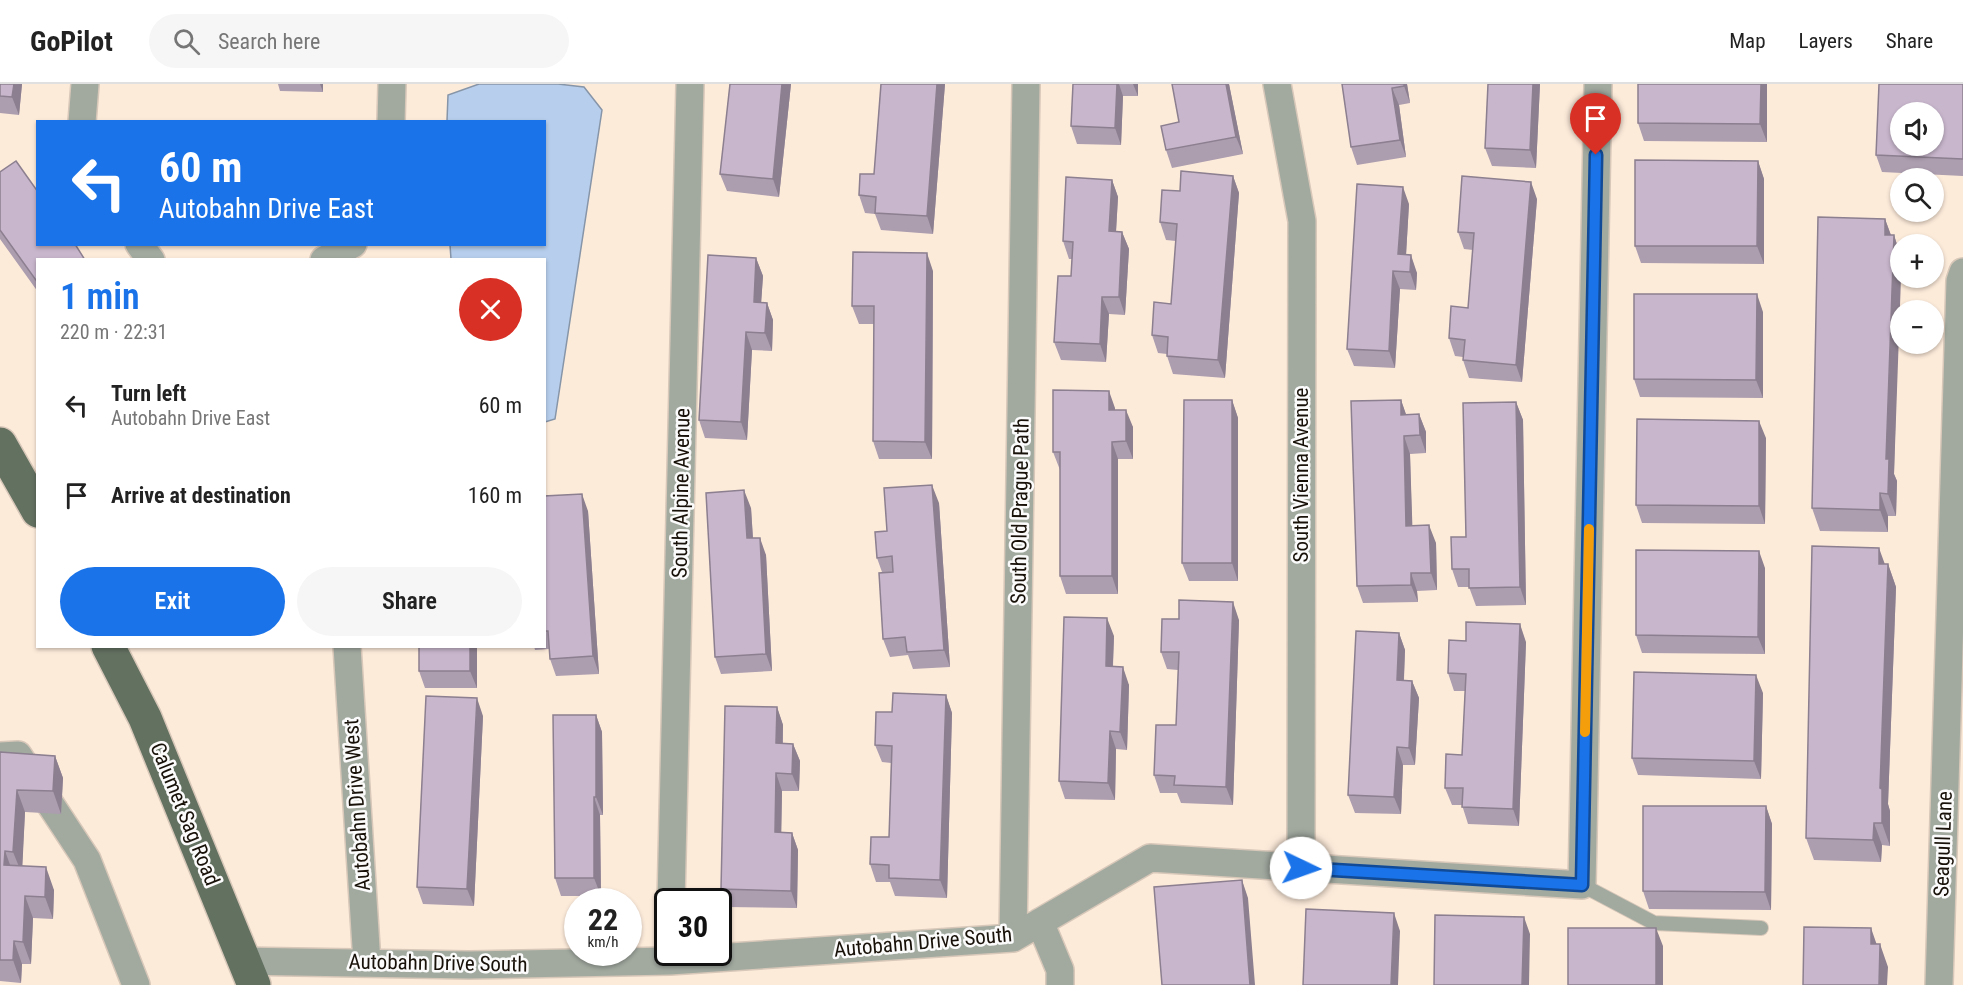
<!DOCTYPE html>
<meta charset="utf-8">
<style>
body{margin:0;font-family:"Roboto Condensed",sans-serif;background:#f6f6f6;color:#222;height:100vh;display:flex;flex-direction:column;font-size:22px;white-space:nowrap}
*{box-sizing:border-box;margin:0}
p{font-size:20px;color:#767676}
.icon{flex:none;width:33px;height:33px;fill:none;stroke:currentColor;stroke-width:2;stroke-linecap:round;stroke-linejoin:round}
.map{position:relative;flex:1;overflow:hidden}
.panel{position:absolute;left:36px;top:174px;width:510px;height:390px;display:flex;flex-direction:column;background:#fff;border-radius:0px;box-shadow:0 2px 4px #0004}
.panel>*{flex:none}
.hud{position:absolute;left:36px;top:36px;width:510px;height:126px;border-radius:0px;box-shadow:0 2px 4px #0004;background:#1a73e8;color:#fff;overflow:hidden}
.fabs{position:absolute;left:1890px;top:18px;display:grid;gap:12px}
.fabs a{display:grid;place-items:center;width:54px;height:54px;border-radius:50%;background:#fff;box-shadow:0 2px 4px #0004;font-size:30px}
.speed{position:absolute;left:564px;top:804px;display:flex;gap:12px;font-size:30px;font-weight:700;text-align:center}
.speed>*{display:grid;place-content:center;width:78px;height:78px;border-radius:50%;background:#fff;box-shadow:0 2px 4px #0004;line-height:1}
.speed small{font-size:15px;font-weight:400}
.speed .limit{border:3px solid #111;border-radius:9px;background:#fff;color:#111}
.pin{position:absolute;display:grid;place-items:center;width:51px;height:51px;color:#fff;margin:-62px -26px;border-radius:50% 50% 50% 0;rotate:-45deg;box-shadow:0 0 6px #0007}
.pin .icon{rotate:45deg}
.me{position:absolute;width:66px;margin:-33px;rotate:93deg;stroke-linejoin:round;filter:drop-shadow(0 0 4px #0008)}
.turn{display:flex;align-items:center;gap:21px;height:126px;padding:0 24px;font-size:27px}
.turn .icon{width:78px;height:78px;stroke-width:2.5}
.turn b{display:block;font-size:42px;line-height:51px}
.round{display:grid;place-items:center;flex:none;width:63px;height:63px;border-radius:32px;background:#f6f6f6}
.overview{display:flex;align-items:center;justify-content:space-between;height:102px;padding:0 24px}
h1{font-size:36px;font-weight:600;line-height:45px;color:#1a73e8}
.action{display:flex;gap:12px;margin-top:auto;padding:12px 24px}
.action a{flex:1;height:69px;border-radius:36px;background:#1a73e8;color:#fff;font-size:24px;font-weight:600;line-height:69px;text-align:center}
.action a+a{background:#f6f6f6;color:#222}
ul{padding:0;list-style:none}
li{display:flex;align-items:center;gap:18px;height:90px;padding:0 24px}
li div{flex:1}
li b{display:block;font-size:22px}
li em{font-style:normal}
header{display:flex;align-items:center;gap:36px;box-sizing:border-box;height:84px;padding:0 30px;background:#fff;border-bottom:2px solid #e0e0e0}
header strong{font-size:28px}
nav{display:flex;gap:33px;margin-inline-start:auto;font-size:21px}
.search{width:420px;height:54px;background:#f6f6f6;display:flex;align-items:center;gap:15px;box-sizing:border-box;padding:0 21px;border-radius:33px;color:#767676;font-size:22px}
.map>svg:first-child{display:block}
.water{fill:#b7ceec;stroke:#8795a8;stroke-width:1.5}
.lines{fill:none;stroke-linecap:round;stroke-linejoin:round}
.lane-casing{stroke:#d8c8b9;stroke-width:16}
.street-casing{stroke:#d8c8b9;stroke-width:30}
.primary-casing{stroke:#d8c8b9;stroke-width:36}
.lane{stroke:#a2aaa0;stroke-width:14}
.street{stroke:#a2aaa0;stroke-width:27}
.primary{stroke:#637161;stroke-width:33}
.wall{fill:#ac9daf}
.shaded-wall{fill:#8c7f8f}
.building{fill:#c8b6cc;stroke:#8c7f8f;stroke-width:1.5;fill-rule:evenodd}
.route-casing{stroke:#114b97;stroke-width:15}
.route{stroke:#1a73e8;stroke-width:10}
.slow{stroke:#f59e0b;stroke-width:10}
.labels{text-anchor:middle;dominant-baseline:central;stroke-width:5;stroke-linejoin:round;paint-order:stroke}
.street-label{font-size:21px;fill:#181109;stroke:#fbfbfb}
</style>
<header>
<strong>GoPilot</strong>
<div class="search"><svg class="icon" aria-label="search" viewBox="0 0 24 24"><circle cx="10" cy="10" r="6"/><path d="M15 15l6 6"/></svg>Search here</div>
<nav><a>Map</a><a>Layers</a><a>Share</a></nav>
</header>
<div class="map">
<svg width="1963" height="901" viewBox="0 0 1963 901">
<rect width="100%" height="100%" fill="#fdebda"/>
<!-- water -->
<path class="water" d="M479 0H558L584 3 602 26 555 335 545 338 544 176 451 175 450 161 544 160V38L447 37 448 11Z"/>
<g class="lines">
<defs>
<path id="lane" d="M1582 801 1654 839 1761 844"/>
<path id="street" d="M1277 0 1302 137 1301 784
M82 38 85 0
M391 38 392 0
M139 160 151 176
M324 176 353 160
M347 562 367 879
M0 672 18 671 87 776 136 901
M671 818 690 0
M1040 838 1060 886V901
M1013 854 1026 0
M244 877 469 881 670 877 1013 854 1150 774 1582 801 1598 0
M1939 901 1960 197 1963 188"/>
<path id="primary" d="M0 360 38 427
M108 562 145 634 254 901"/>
</defs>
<!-- lane casing -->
<use href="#lane" class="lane-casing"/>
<!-- street casing -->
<use href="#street" class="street-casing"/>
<!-- primary casing -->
<use href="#primary" class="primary-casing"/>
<!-- lane -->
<use href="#lane" class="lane"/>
<!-- street -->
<use href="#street" class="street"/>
<!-- primary -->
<use href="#primary" class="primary"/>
</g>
<!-- wall -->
<path class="wall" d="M0 0H22L19 31 0 29Z
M278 0H323V8L280 7Z
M730 0H791L779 113 727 107 720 90Z
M881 0H945L933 150 881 146 875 130 865 129 859 111 874 90Z
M1073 0H1138V12H1123L1121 61 1077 60 1071 42Z
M1229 0 1243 70 1172 84 1166 66 1179 38Z
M1342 0H1407L1410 19 1399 21 1406 73 1357 81 1351 63Z
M1483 0H1540L1536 84 1492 82 1485 64 1488 0Z
M1638 0H1767V58L1644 57 1638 39Z
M1963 0V92L1882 88 1876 71Z
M1758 77 1764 95V180L1641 179 1635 162Z
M0 88 38 176V208L0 155Z
M1233 92 1239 109 1225 294 1173 290 1167 272V270L1158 269 1152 251 1171 220 1176 157 1166 156 1160 138 1180 107Z
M1112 96 1118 113 1116 147 1122 148 1129 165 1125 231 1109 230 1106 278 1061 276 1054 258 1071 192 1072 175H1069L1063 157Z
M1537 115 1522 298 1469 294 1463 276V273L1455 272 1449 254 1468 224 1473 166 1464 165 1458 148Z
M1409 120 1406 171 1417 189 1416 206 1400 205 1395 284 1354 282 1347 265Z
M1885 135 1891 151H1894L1900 170 1894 390 1897 397 1896 432H1888V448L1820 447 1812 424Z
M756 174 763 192 761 218 767 219 773 236 772 267 752 266 747 356 705 354 699 336Z
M933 187 932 375H879L873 357 874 240H859L852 222Z
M1763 228V314L1640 313 1634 295Z
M1232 316 1238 334V497H1189L1182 479Z
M1401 316 1406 331 1419 330 1426 348V369L1410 370 1412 442 1436 459 1437 506 1417 507 1418 518 1363 519 1357 502Z
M1516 318 1523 336 1526 521 1476 522 1469 503H1458L1452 485 1466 453Z
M1115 324V326L1133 343V375H1118V510H1066L1060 492V386L1053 368Z
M1766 354 1765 440 1642 439 1636 421Z
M544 412 588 427 599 590 556 592 550 575 549 565 535 566 534 562H544Z
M939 419 950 583 913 585 908 571 890 573 883 555 882 488 877 474 887 447Z
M751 424 753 454 766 471 772 587 721 590 715 573Z
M1885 480H1888L1896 503 1888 720 1890 727V762L1882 761 1881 778 1814 776 1806 754Z
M1765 484V570L1642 569 1636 551Z
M1239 536 1233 721 1181 719 1177 709H1160L1154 691 1176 641 1178 586 1167 585 1161 568Z
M1399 549 1405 566 1404 596 1412 597 1419 614 1415 681H1403L1401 730 1355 729 1348 711Z
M1114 552 1113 583 1129 601 1127 666 1116 665 1115 716 1065 715 1059 697Z
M1466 557 1526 558 1519 742 1468 740 1462 721H1452L1445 704 1462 671 1465 607H1454L1448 589Z
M477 562V604H425L419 587Z
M1763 609 1761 695 1638 691 1632 674Z
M946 611 952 629 947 814 895 812 890 798H876L870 780 889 753 891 679 882 678 875 661 892 628Z
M777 623 783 641V659L793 660 800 677 799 707H782L781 748 792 749 798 766 797 824 727 823 721 805Z
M596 631 602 648 603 731H600L601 812H561L555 794Z
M483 632 474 822 423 820 417 803Z
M0 668 55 672 63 694 61 730 25 728 22 782 54 806 53 835 33 834 31 880H22L21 899 0 897Z
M1766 722 1772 740 1771 826 1649 825 1643 807Z"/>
<!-- shaded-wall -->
<path class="shaded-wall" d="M14 0H22L19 31 12 13Z
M320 0H323V8Z
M782 0H791L779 113 773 95Z
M937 0H945L933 150 927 132Z
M1117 0H1119L1123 12 1121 61 1115 44Z
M1133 0H1138V12Z
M1226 0H1229L1243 70 1236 53Z
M1404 0H1407L1410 19 1404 2Z
M1533 0H1540L1536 84 1530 66Z
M1761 0H1767V58L1760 40Z
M1392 4 1399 21 1406 73 1400 56Z
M1758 77 1764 95V180L1757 162Z
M1233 92 1239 109 1225 294 1218 276Z
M1112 96 1118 113 1115 165 1109 147Z
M1531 98 1537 115 1522 298 1516 281Z
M1403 103 1409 120 1405 188 1398 170Z
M1885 135 1893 157 1894 151 1900 170 1901 194 1894 390 1897 397 1896 432 1888 410 1886 375Z
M1122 148 1129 165 1125 231 1119 213Z
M927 169 933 187 932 375 925 358Z
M1411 171 1417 189 1416 206 1410 188Z
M756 174 763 192 760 236 754 218Z
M1393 187 1400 205 1395 284 1389 267Z
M1757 210 1763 228V314L1756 296Z
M1102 213 1109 230 1106 278 1100 260Z
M767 219 773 236 772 267 765 249Z
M746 248 752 266 747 356 741 338Z
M1109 307 1115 324V343L1109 326Z
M1232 316 1238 334V497L1232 479Z
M1401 316 1407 333 1401 331Z
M1516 318 1523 336 1526 521 1520 503Z
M1126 326 1133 343V375L1126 357Z
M1419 330 1426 348V369L1420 351Z
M1759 337 1766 354 1765 440 1759 422Z
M1404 352 1410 370 1413 460 1406 442Z
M1112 358 1118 375V510L1112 492Z
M932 401 939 419 950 583 944 566Z
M744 406 751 424 754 472 747 454Z
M1880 409 1888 432V448L1880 426Z
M582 410 588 427 599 590 593 572Z
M1429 441 1436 459 1437 506 1431 489Z
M760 454 766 471 772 587 766 570Z
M1879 464 1887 486 1879 480Z
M1759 467 1765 484V570L1758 553Z
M1888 480 1896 503 1888 720 1890 727V762L1882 739 1880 704Z
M1411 489 1417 507 1418 518 1411 501Z
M1233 518 1239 536 1233 721 1226 703Z
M1107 534 1114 552 1112 600 1106 582Z
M1520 540 1526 558 1519 742 1513 725Z
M1399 549 1405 566 1403 614 1397 596Z
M470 562H477V604L470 587Z
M1123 583 1129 601 1127 666 1120 648Z
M1756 591 1763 609 1761 695 1754 677Z
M1412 597 1419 614 1415 681 1409 664Z
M946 611 952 629 947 814 940 796Z
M477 614 483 632 474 822 467 805Z
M777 623 783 641 782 677 776 659Z
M596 631 602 648 603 731 596 713Z
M1110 647 1116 665 1115 716 1108 699Z
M793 660 800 677 799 707 792 690Z
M1397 663 1403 681 1401 730 1394 713Z
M55 672 63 694 61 730 53 707Z
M776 689 782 707 781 766 775 748Z
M17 706 25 728 22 790 13 768Z
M594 713 600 731 601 812 594 794Z
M1766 722 1772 740 1771 826 1765 808Z
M1874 739 1882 761 1881 778 1873 756Z
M792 749 798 766 797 824 791 807Z
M5 767 13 789 4 781Z
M46 783 54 806 53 835 45 813Z
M1242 796 1248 814 1255 901H1250Z
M25 812 33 834 31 880 23 858Z
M1394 829 1400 847 1398 901H1391Z
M1524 833 1530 850 1529 901H1522Z
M1656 844 1663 862V901H1656Z
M1871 844 1879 867 1871 860Z
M14 857 22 880 21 899 13 876Z
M1880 860 1888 883 1887 901H1879Z"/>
<!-- building -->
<path class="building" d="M0 0H14L12 13 0 12Z
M730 0H782L773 95 720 90Z
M881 0H937L927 132 875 129 876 113 859 111 860 90H874Z
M1073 0H1117L1115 44 1071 42Z
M1172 0H1226L1236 53 1166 66 1161 42 1179 38Z
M1342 0H1404V2L1392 4 1400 56 1351 63Z
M1488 0H1533L1530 66 1485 64Z
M1638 0H1761L1760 40 1638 39Z
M1879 0H1963V75L1876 71ZM1900 28H1934V62H1900Z
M1635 76 1758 77 1757 162H1635Z
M16 77 38 108V160H75L85 176H38V199L0 146V88Z
M1181 87 1233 92 1218 276 1167 272 1168 253 1152 251 1154 218 1171 220 1177 140 1160 138 1162 106 1180 107Z
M1462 92 1531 98 1516 281 1463 276 1465 256 1449 254 1451 222 1468 224 1474 149 1458 148Z
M1066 93 1112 96 1109 147 1122 148 1119 213H1102L1100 260 1054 258 1058 192H1071L1073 158 1063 157Z
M1357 100 1403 103 1398 170 1411 171 1410 188 1393 187 1389 267 1347 265Z
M1818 133 1885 135V151H1894L1886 375H1889L1888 410 1880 409V426L1812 424Z
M853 168 927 169 925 358 873 357 874 222H852Z
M708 171 756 174 754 218 767 219 765 249 746 248 741 338 699 336Z
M1634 210H1757L1756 296 1634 295Z
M1053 306 1109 307V326H1126V357L1112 358V492H1060V368H1053Z
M1184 316H1232V479H1182Z
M1401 316V331L1419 330 1420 351 1404 352 1406 442 1429 441 1431 489H1411V501L1357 502 1351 317Z
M1516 318 1520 503 1469 504V485H1452L1451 453H1466L1463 319Z
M1637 335 1759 337V422L1636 421Z
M932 401 944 566 907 568 905 553 883 555 879 489 893 488 892 472 877 474 875 448 887 447 884 404Z
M744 406 747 454H760L766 570 715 573 706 409Z
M582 410 593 572 550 575 548 547H544V412Z
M1812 462 1879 464V480H1888L1880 704 1882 705V739H1874L1873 756 1806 754Z
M1636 466 1759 467 1758 553 1636 551Z
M1179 516 1233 518 1226 703 1174 701 1175 692 1154 691 1156 641H1176L1179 568H1161L1162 535H1179Z
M1064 533 1107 534 1106 582 1123 583 1120 648 1110 647 1108 699 1059 697Z
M1466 538 1520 540 1513 725 1462 723 1463 704H1445L1446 670 1462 671 1466 590 1448 589 1449 556 1466 557Z
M1356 547 1399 549 1397 596 1412 597 1409 664 1397 663 1394 713 1348 711Z
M419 562H470V587H419Z
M1634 588 1756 591 1754 677 1632 674Z
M893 609 946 611 940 796 889 794V781L870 780 871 753H889L892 662 875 661 876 628H892Z
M426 612 477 614 467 805 417 803Z
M725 622 777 623 776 659 793 660 792 690 776 689 775 748 792 749 791 807 721 805Z
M553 631H596V713H594V794H555Z
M0 668 55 672 53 707 17 706 13 768 5 767 4 781 46 783 45 813 25 812 23 858 14 857 13 876H0Z
M1643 722H1766L1765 808 1643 807Z
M1242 796 1250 901H1162L1154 803Z
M1306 825 1394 829 1391 901H1303Z
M1435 831 1524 833 1522 901H1434Z
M1804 843 1871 844V860H1880L1879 901H1803Z
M1568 844H1656V901H1568Z"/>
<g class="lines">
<defs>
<path id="route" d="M1301 784 1582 801 1596 71"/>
</defs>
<!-- route casing -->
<use href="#route" class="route-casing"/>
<!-- route -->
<use href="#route" class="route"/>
<!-- slow -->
<path class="slow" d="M1585 648 1589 445"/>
</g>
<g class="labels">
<!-- street labels -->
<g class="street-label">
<text transform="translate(1301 391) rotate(-90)">South Vienna Avenue</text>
<text transform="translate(681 409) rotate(-89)">South Alpine Avenue</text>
<text transform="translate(1020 427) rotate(-89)">South Old Prague Path</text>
<text transform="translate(357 721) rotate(-94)">Autobahn Drive West</text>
<text transform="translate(185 730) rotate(68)">Calumet Sag Road</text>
<text transform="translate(1943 760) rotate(-88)">Seagull Lane</text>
<text transform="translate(923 858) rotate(-5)">Autobahn Drive South</text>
<text transform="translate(438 879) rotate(1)">Autobahn Drive South</text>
</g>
</g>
</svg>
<div class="fabs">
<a><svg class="icon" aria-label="sound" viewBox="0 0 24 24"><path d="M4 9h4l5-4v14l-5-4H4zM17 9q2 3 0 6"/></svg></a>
<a><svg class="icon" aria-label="search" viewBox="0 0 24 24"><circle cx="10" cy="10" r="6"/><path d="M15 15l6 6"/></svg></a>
<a>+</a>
<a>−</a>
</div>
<div class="speed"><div>22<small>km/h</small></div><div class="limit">30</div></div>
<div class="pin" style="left:1596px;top:71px;background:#d93025"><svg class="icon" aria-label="arrive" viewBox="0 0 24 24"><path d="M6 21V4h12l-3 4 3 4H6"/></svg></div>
<svg class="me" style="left:1301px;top:784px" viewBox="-20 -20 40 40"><circle r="19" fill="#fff"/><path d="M0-13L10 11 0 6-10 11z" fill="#1a73e8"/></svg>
<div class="hud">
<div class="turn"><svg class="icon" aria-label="left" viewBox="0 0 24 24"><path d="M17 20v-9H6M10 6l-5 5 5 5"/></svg><div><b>60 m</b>Autobahn Drive East</div></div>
</div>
<section class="panel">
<div class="overview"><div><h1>1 min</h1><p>220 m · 22:31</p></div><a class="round" style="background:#d93025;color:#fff"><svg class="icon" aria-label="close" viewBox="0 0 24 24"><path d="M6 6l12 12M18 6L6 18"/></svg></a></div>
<ul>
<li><svg class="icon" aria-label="left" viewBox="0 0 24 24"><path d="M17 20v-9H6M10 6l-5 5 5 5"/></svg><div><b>Turn left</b><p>Autobahn Drive East</p></div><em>60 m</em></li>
<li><svg class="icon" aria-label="arrive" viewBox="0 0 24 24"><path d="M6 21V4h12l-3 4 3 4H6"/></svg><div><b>Arrive at destination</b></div><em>160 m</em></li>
</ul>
<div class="action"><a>Exit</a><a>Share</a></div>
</section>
</div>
